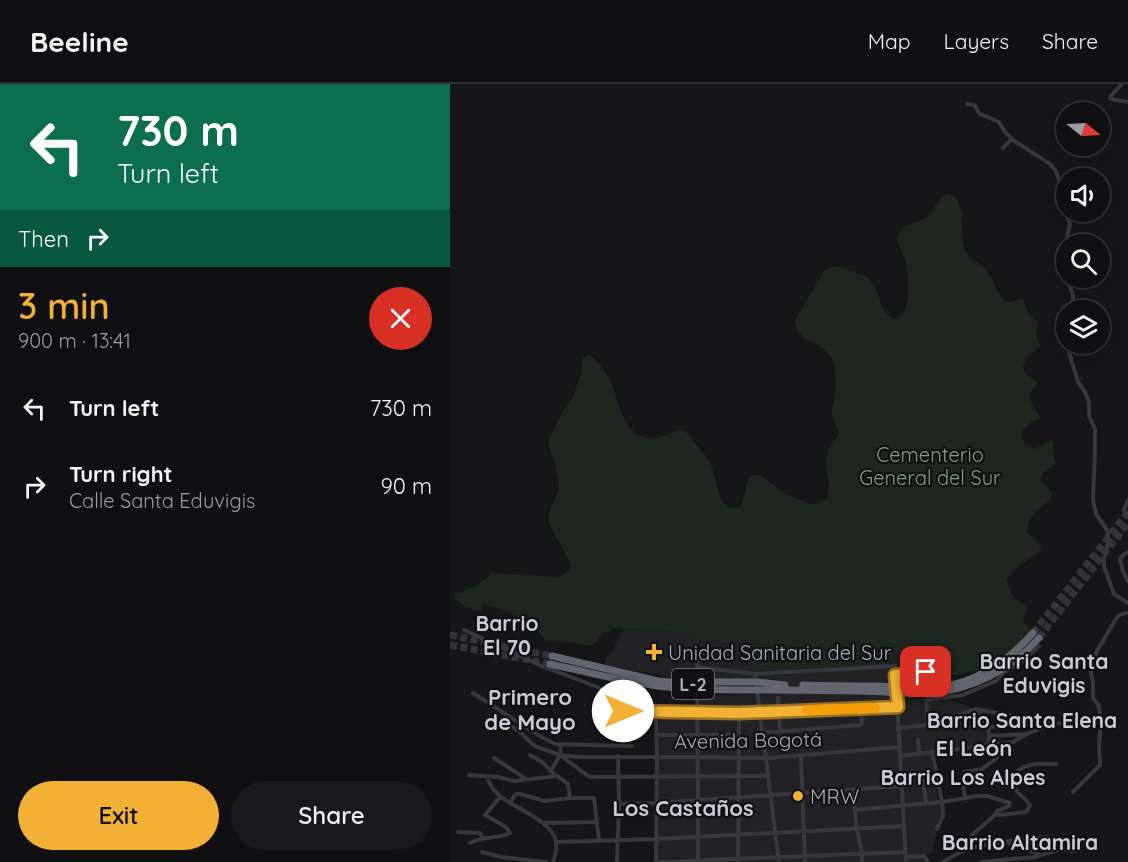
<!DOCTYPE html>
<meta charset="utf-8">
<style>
body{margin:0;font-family:Quicksand,sans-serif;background:#19191b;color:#f1f3f6;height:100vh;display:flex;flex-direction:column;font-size:22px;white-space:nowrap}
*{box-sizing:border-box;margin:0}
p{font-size:20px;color:#9c9d9f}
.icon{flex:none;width:33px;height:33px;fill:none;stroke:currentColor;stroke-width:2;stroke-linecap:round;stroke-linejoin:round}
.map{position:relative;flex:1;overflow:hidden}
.drawer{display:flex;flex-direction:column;background:#101012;width:450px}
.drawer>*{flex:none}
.hud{background:#0b6e4f;color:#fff;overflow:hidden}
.needle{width:39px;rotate:108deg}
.buttons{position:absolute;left:606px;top:18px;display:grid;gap:12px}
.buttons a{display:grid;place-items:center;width:54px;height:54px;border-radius:50%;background:#101012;box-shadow:0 3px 9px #0003,0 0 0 2px #303032;font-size:30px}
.pin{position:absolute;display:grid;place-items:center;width:51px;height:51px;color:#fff;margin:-26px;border-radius:12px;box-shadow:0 3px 9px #0006}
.me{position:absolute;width:66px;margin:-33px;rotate:90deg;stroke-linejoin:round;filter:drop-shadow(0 0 4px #0008)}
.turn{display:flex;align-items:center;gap:21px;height:126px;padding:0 18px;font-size:27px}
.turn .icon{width:78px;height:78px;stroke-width:2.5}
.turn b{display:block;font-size:42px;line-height:51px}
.then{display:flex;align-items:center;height:57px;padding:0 18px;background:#0003;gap:12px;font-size:22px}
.round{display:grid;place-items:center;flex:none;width:63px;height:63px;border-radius:32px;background:#19191b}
.headline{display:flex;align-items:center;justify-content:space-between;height:102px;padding:0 18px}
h1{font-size:36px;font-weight:600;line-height:45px;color:#f2b134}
.button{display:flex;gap:12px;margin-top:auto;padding:12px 18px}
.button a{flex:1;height:69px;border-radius:36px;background:#f2b134;color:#111;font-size:24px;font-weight:600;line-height:69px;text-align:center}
.button a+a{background:#19191b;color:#f1f3f6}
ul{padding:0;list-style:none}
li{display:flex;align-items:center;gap:18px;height:78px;padding:0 18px}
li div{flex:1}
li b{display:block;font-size:22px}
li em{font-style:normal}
header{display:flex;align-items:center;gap:36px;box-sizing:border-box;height:84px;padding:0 30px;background:#101012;border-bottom:2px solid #303032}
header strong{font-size:28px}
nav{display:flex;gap:33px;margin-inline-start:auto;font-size:21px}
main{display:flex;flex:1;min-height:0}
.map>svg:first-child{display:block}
.built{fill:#222225}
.green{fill:#1e261f}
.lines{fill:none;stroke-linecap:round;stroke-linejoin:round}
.highway-tunnel{stroke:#333438;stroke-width:7;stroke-dasharray:7 3.5;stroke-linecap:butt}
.minor{stroke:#37383d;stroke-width:4}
.highway{stroke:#63666e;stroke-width:7}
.route-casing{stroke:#9d7322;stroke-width:15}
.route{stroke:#f2b134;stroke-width:10}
.slow{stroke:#f59e0b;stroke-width:10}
.poi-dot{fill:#f2b134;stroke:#111113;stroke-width:2}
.labels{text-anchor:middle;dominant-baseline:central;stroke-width:4.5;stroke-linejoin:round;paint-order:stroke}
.shield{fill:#111113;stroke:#7b7e86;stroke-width:1.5}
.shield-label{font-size:18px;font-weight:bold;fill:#a8adb8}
.park-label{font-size:20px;fill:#7fa381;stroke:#111113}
.poi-label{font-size:20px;fill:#a8adb8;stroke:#111113;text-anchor:start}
.street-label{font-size:20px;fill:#a8adb8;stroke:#111113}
.neighbourhood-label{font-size:21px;font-weight:bold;fill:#c9ccd4;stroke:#111113}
.quarter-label{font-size:22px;font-weight:bold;fill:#c9ccd4;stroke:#111113}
</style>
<header>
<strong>Beeline</strong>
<nav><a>Map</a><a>Layers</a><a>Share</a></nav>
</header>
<main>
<section class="drawer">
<div class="hud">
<div class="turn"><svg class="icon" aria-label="left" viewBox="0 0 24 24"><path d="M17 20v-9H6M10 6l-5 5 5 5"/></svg><div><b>730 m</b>Turn left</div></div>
<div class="then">Then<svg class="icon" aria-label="right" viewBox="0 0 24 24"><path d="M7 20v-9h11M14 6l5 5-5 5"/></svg></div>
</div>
<div class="headline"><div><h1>3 min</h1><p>900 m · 13:41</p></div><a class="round" style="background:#d93025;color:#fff"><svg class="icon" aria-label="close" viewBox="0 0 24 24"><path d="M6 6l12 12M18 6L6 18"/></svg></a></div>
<ul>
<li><svg class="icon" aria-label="left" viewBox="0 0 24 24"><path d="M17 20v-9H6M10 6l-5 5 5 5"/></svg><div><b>Turn left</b></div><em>730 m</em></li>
<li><svg class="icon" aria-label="right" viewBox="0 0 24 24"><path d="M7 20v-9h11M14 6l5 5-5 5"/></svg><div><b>Turn right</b><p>Calle Santa Eduvigis</p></div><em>90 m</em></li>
</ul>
<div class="button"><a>Exit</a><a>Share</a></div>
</section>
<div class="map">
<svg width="678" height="778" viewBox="0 0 678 778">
<rect width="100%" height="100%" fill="#161618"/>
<!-- built -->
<path class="built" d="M173 545 241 549 305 558 312 587 441 579 440 568H462L472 575 477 586 485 588 484 599 476 601 471 609 482 612 476 615H495L518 622 535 629V637H539L541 662 481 667 488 718H491L494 735 487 745 482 769 475 771V778H249V774L208 775 209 630H250V612L330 610 329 601 230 595 155 581V575L161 570Z"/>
<!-- green -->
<path class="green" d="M497 110C516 112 511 144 513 159 516 176 527 175 537 187 544 196 548 212 556 218H561L573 214C576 225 578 231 588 237L586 252 591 262C582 269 564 282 579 293 582 295 585 296 588 298V300C572 314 583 320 591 334 574 340 561 354 584 365L603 356V367L606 380C600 384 592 387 590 395L602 409 601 415C588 426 579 430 577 448L593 464 564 486 557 495C559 510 563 515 577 521L573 538 581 546 575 557 536 581V583L507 591H496L477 586 472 575H463L461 568H441V579L311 587 307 585 303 558 243 556 240 549 162 544 159 549 153 548C143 564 142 562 125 559 116 557 105 558 95 556L86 542 79 538 59 528 33 520 32 527C22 526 12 522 5 515V510C18 506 33 499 42 489L109 493C114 491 121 488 120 481 120 473 103 451 99 439 96 427 106 416 109 404 111 396 101 368 98 359L112 329 123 313 131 290 132 275 139 271C148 276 155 287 160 296 168 313 171 343 191 352 212 361 219 342 236 347 242 358 253 366 259 377 266 389 267 409 273 418 277 425 283 425 290 423L292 419 298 396C300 392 304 391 309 391L336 410 360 420H366L377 415C382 397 375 390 376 375 377 366 385 357 389 349 387 343 383 337 382 331 381 323 384 316 385 308 387 298 385 279 380 271 369 256 345 258 345 236L374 187C384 181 391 182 401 187 405 189 411 190 415 192 432 202 426 227 444 235 464 228 459 193 455 176 454 169 447 162 447 154 448 138 471 141 479 131 486 123 488 115 497 110Z"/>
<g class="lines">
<!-- highway-tunnel -->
<path class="highway-tunnel" d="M583 549 678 428
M0 551 102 572
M589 554 678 439
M0 561 100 580"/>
<!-- minor -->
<path class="minor" d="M672 0 660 13 661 15 678 18
M517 20C529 21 524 23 530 30L549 38 555 48 563 56 600 80 605 86 609 95 612 120 620 140 611 180 622 208 625 226
M553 64 562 55
M613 183 616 176
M619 260V268L628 298 635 308 639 318V332L645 345V365L643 416 646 430 657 446 658 452 659 457 654 473V482L664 510 678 519
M678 416 674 426 678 432
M678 468 673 471 670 476 673 487 678 497
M14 546 92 582 168 611 170 616V626L173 627 289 629 448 623
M247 568 248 716V777
M247 583 305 590 445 582 456 778
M305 590 329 778
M445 591 475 588 480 589 481 616
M23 609 88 651 105 660 182 662
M328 614 330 647
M526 625 539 643V661
M206 628 207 673 206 778
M50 635 69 647 82 660 87 663 110 671 129 673H247L319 674 450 663
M478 641 476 616 513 611 546 597 553 589 574 576 589 562
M539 643 616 639
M448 644 478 641 526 625 567 633
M312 649 410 641 412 639 410 625
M206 651H288
M539 652 576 650
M468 655 469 669
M482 667 492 718 493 732 487 745
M80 671 92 678 106 692
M110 671 138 692 141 693 318 692
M351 672 355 778
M451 672 563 658 577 650 592 644 594 640
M44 674 76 695
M101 687 110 671 111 661
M19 691 48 693 64 697 107 692 118 700 120 714
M37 693C40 700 43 707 50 712 64 724 105 738 106 759 107 765 105 772 103 778
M473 697 476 719
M402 706 407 745 412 770V778
M623 708 650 681V679L649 661 651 639 649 622 643 614V600L641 588 647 567 667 533 672 530 678 529
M515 714 512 693 514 688 532 685 547 674 546 660
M60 718 66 710H70L95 717 120 714H144L149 757
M169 720 207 719 452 702
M404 726 492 718 527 712H537L560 719 559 722 547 727 546 730 521 752
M546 730 549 731 576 728 580 722C577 715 569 711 564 704 556 692 571 683 581 681 589 679 598 680 606 680
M93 739 147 738
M8 748 30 749 33 755
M107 758 206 755 455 742
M20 759C33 752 48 755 60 749L56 743 35 731 50 713
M559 759 591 771
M32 768 51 773 96 778
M456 773 474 772 477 776V778
M167 778 169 720 168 672
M209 778 455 768
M288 778 289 629
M493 778C522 757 563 757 597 753
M532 778 585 773 611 765 621 767 628 766"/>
<!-- highway -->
<path class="highway" d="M102 572 208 597 255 601
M100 580C139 588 177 599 217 603 244 606 271 606 299 606 334 606 369 606 404 607 439 607 475 613 509 604 540 596 567 578 589 554
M251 598H308L335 601
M353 601C378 602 403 602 428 602 448 603 468 605 488 603 525 600 559 576 583 549"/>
</g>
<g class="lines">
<defs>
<path id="route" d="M173 627 289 629 448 623 445 591 476 588"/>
</defs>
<!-- route casing -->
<use href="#route" class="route-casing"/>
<!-- route -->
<use href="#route" class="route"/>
<!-- slow -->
<path class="slow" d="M357 626 425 624"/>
</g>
<!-- markers -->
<g class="poi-dot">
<path d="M201 559h6v6h6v6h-6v6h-6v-6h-6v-6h6z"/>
<circle cx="348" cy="712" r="6"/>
</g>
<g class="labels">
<!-- shield labels -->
<rect class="shield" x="222" y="585" width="42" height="30" rx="4.5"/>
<g class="shield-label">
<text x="243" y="600">L-2</text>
</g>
<!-- park labels -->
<g class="park-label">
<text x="480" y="370">Cementerio<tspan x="480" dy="23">General del Sur</tspan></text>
</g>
<!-- poi labels -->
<g class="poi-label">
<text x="218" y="568">Unidad Sanitaria del Sur</text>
<text x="360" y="712">MRW</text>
</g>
<!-- street labels -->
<g class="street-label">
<text transform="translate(298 656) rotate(-1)">Avenida Bogotá</text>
</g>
<!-- neighbourhood labels -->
<g class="neighbourhood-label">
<text x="57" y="539">Barrio<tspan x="57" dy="24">El 70</tspan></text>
<text x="594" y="577">Barrio Santa<tspan x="594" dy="24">Eduvigis</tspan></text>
<text x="572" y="636">Barrio Santa Elena</text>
<text x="513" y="693">Barrio Los Alpes</text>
<text x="570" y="758">Barrio Altamira</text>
</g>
<!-- quarter labels -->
<g class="quarter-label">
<text x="80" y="613">Primero<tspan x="80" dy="25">de Mayo</tspan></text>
<text x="524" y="664">El León</text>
<text x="233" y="724">Los Castaños</text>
</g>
</g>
</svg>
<div class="buttons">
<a><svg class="needle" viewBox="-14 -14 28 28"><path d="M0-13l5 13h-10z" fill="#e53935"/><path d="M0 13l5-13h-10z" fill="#9c9d9f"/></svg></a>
<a><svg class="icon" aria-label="sound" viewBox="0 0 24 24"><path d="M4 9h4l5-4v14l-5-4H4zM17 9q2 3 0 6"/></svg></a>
<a><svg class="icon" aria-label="search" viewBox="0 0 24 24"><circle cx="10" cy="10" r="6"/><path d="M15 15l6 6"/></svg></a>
<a><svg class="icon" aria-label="layers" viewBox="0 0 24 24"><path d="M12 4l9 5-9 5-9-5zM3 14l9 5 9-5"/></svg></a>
</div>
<div class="pin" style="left:476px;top:588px;background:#d93025"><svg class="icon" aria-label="arrive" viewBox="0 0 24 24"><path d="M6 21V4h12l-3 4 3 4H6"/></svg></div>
<svg class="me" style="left:173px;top:627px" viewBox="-20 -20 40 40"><circle r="19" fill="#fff"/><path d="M0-13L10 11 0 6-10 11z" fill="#f2b134"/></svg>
</div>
</main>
